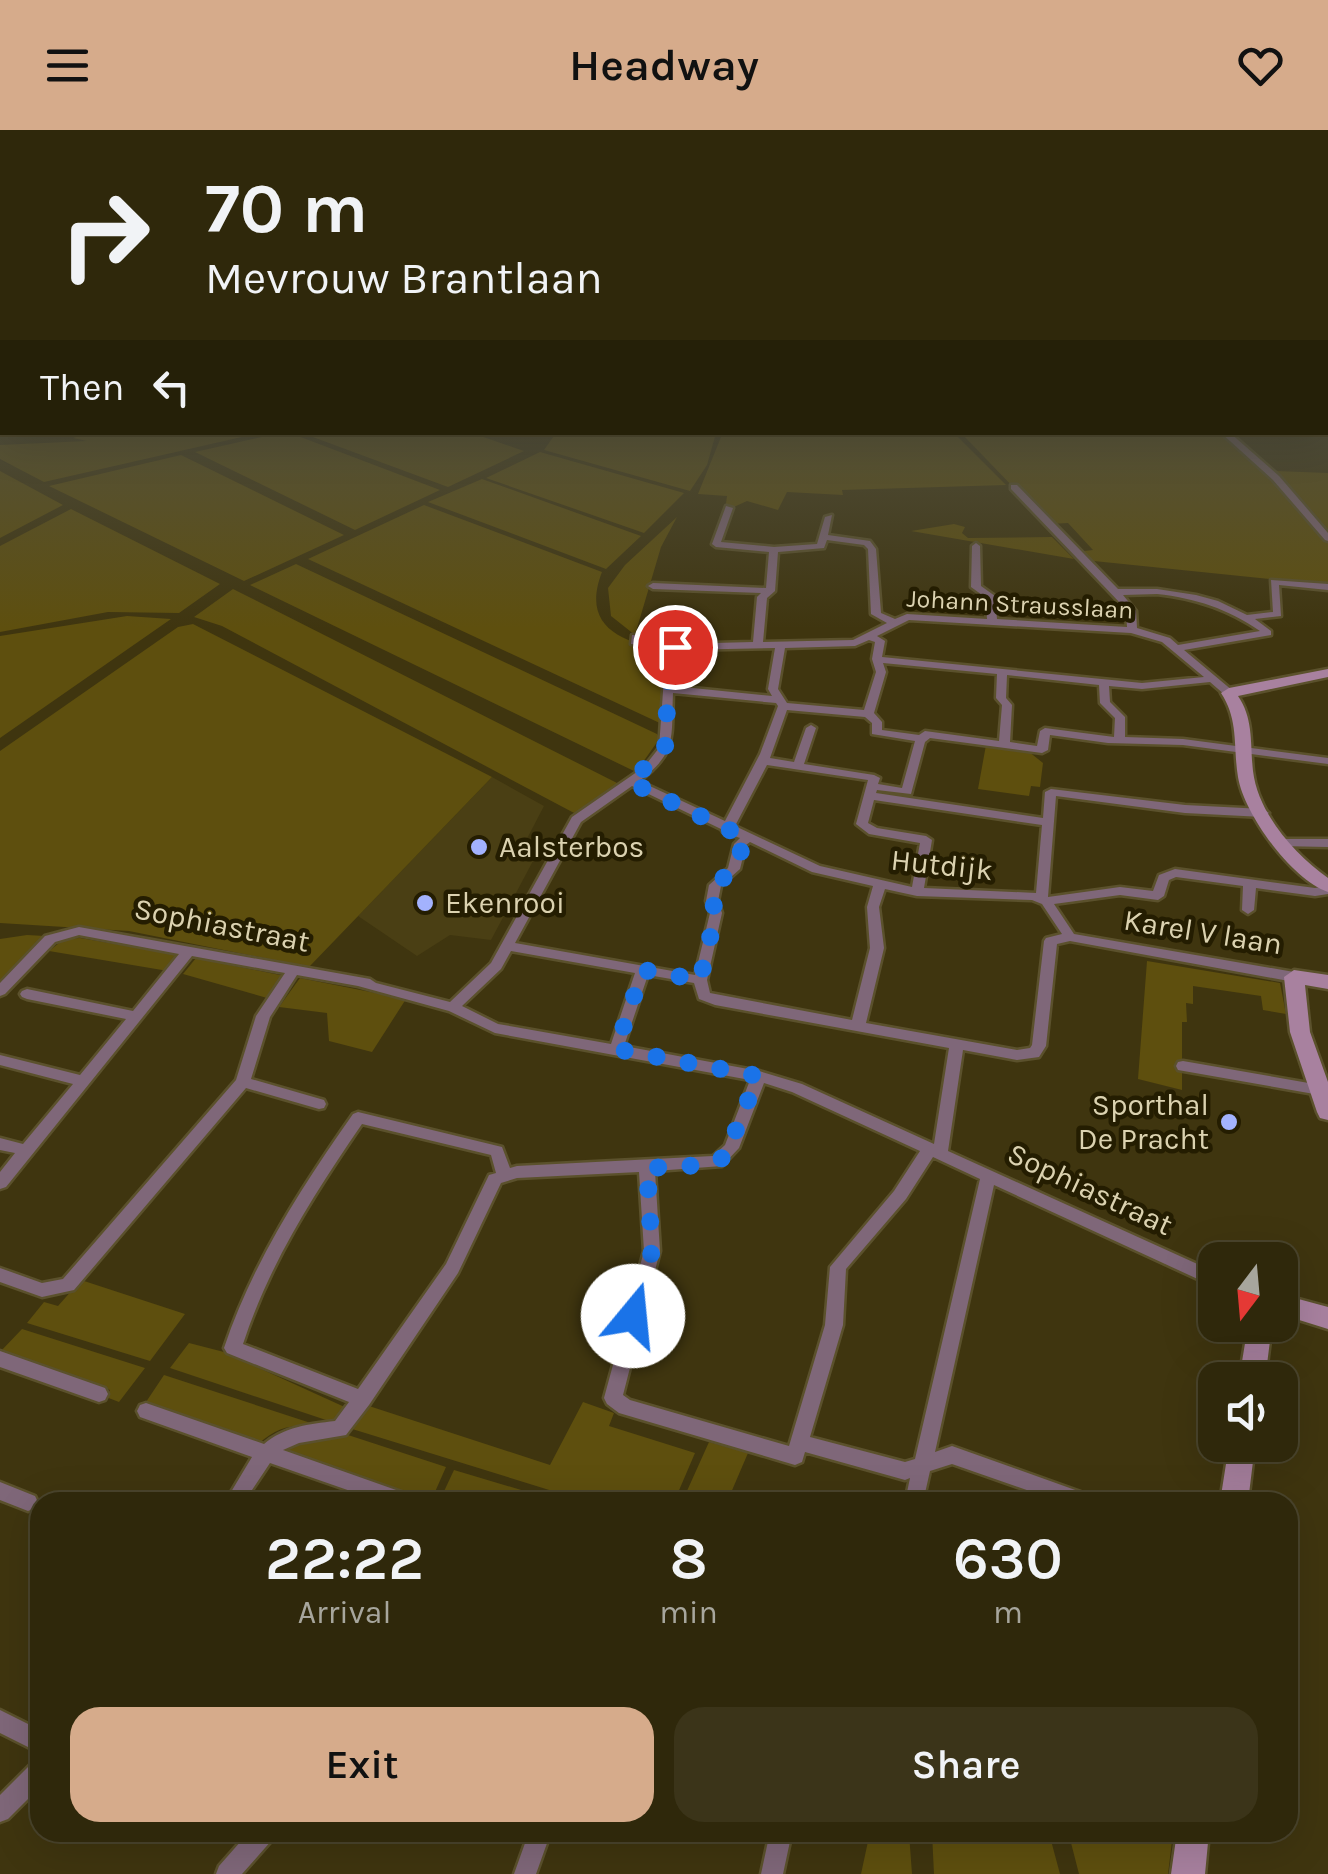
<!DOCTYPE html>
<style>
body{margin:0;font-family:Karla,sans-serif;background:#3b3419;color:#f1f3f6;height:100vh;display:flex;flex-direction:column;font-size:38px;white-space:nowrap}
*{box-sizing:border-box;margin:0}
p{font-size:32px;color:#a7a69d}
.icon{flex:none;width:55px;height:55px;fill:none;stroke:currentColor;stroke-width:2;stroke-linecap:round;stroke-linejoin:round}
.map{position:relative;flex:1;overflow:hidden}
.panel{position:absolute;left:30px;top:1362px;width:1268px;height:350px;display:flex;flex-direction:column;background:#2f280b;border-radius:30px;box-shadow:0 10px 40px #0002,0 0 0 2px #4a442c}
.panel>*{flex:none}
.top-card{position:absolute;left:0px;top:0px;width:1330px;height:305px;box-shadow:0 10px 40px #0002,0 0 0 2px #4a442c;background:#2f280b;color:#f1f3f6;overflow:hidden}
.needle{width:65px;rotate:196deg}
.tools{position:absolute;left:1198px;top:1112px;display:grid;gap:20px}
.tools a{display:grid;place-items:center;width:100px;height:100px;border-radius:20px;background:#2f280b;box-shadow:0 10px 40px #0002,0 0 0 2px #4a442c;font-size:50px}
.pin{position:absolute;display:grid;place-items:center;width:85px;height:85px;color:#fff;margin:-42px;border:5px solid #fff;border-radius:50%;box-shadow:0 2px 10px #0007}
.me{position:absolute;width:110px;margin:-55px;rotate:17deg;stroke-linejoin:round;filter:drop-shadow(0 0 8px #0008)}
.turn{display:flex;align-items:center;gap:35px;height:210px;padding:0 40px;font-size:45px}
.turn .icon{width:130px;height:130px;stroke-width:2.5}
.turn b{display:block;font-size:70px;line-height:85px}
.then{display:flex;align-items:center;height:95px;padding:0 40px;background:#0003;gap:20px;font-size:38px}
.eta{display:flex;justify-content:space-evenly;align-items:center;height:170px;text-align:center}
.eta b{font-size:60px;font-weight:600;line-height:70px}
.button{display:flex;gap:20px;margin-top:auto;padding:20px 40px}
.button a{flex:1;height:115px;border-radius:30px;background:#d6ab8b;color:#111;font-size:40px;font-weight:600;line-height:115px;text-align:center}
.button a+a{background:#3b3419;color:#f1f3f6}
header{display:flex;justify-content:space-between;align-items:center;height:130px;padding:0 40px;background:#d6ab8b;color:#111;font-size:45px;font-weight:600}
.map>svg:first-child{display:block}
.built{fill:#4a3f14}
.green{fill:#5e4f0e}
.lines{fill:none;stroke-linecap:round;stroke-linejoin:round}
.street-casing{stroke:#5b512c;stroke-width:5}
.secondary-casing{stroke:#5b512c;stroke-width:5}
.street{fill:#7f6779;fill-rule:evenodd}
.secondary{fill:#a8819f;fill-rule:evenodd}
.route{stroke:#1a73e8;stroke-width:18;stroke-dasharray:0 32.4}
.poi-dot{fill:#a3b2fd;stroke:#241d01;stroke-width:4}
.labels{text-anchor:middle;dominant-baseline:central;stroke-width:9;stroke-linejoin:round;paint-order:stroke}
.far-street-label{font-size:25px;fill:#dbd2b0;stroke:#241d01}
.poi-label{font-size:30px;fill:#dbd2b0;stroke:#241d01;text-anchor:start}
.street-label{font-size:30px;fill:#dbd2b0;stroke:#241d01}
</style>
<header><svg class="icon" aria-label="menu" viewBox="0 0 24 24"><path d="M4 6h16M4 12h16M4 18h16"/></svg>Headway<svg class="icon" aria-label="heart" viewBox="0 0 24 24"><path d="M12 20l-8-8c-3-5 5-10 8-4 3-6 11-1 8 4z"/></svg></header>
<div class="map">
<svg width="1328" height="1744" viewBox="0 0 1328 1744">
<rect width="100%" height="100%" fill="#3f350f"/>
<!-- built -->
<path class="built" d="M492 647 544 676 520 722 533 731 491 810 450 805 417 826 358 786Z"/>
<!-- green -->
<path class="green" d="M723 302 954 303 1006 355 842 360 843 365 787 362 778 380 747 371 725 381 727 366 698 364Z
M89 303V302L259 303 44 352 0 329V315L87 311 73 308Z
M279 303 298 306 440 360 355 400 195 322Z
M302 303H472L524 321 448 357Z
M556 303V302L716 303 707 335 690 361 544 320Z
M961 303H1220L1270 348 1328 411V455L1084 430 1076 422 1093 420 1068 393 1049 394Z
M540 322 684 363 644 403 486 348Z
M181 325 344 405 244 451 49 356Z
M0 341 63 375 0 408Z
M1275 341 1328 343V402L1282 348Z
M482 349 641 406 606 439 428 372Z
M424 375 602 442C581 496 620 512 667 520L664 595 308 429Z
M71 379 220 454 179 483 108 482 0 502V416Z
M677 387 661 417 635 505 611 486 608 458 625 435Z
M954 394 965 397 962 403 968 408 1052 407 1074 429 911 401Z
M296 434 657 604 660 608 636 642 250 455Z
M233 459 621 655 576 684 222 496 194 487Z
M127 486 171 489 0 608V506Z
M193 494 492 647 309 837 129 801 0 793V621L178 497Z
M986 615 1028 621 1043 633 1040 657 1031 656 1029 666 978 659Z
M27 805 45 806 0 853V809Z
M80 808 181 825 168 841 49 821 64 809Z
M196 828 285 846 267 868 183 844Z
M1147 831 1280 853 1286 884 1263 880 1261 866 1193 856V874L1186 873 1187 892H1182V960L1138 949Z
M300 848 406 869 372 922 329 911 327 883 279 877Z
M81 1150 185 1184 150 1231 27 1193 44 1172 58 1176Z
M22 1199 145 1238 119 1272 106 1267 110 1260 1 1221Z
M189 1213 224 1222 349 1279 332 1292 170 1238Z
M164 1245 323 1297C294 1294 280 1295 258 1314L144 1275Z
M583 1272 614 1283 609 1296 695 1323 674 1372H588L349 1298 369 1276 550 1335Z
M345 1304 446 1337 431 1371 275 1318C298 1306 316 1317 345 1304Z
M709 1312 748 1323 727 1372H682Z
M454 1340 528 1362 523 1372H439Z
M870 1702 909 1703 912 1744H861Z
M932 1703H1049L1060 1744H934Z
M1073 1703H1173L1168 1744H1079L1069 1705Z"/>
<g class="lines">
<defs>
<path id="street" d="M1220 302H1229L1279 346 1328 403V411L1325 410 1273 350Z
M1011 355H1017L1118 459H1157L1196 465 1218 471 1247 485 1273 482 1271 450 1328 454V460L1279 455 1281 486 1255 489 1271 501V505L1184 520 1233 561V565H1225L1210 552 1142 559 1109 556 1110 572 1125 587V607L1183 609 1328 628V634L1183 615 1108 613 1050 605 1048 620 1042 623 930 608 925 612 911 664 877 660 876 663 1043 688 1045 662 1051 659 1185 675 1263 679 1269 683 1263 687 1185 683 1056 666 1048 767 1120 757 1153 761 1159 745 1175 739 1315 758 1328 756V764L1315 766 1256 758 1254 780 1248 784 1242 780 1243 756 1176 747 1169 750 1164 766 1158 770 1120 765 1054 774 1074 804 1294 842 1301 847 1294 852 1070 811 1057 814 1046 916 1039 927 1017 930 963 920 948 1021 1215 1142V1157L994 1055 935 1322 952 1316 1092 1366 1094 1372H1061L952 1334 930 1341 923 1372H905L910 1348 905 1350 805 1322 802 1332 795 1335 619 1283 607 1274 604 1268 644 1121 639 1042 517 1048 501 1053 458 1143 369 1275 346 1305 299 1313 283 1320 413 1366 415 1372H382L270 1333 244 1372H225L252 1327 140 1287 137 1281 140 1275 146 1273 264 1314C284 1297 309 1294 335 1291L349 1272 227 1223 224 1218C253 1132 301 1058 353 984L358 982 502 1017 510 1038 517 1036 713 1026 725 1015 750 950 495 903 449 881 358 856 297 845 270 887 251 949 324 970 326 974 324 978 319 979 246 958 74 1160 42 1167 0 1152V1138L42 1153 63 1149 236 950 256 886 285 843 192 826 6 1057 0 1059V1042L15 1023 0 1020V1008L23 1014 73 954 0 935V925L80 945 126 889 27 869 22 867 20 864 22 861 27 859 133 881 179 824 79 805 55 812 5 864 0 866V853L45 806 79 797 370 849 376 853 450 872 491 833 572 687 644 637 659 618 666 519 631 514 632 505H638L640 510 675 514 753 512 757 467 761 463 653 459 648 456 653 453 766 458 769 422 716 417 712 414 726 376 733 378 721 412 774 417 817 414 825 387 832 385 828 405 870 411 876 419 881 483 895 489 907 484 987 489 985 467 971 457 972 416 976 413 980 416 981 456 995 466 997 489 1127 497 1126 481 1121 474 1011 359ZM827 410 864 415 868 419 871 484 887 493 853 510 763 512 767 468 775 461 778 422 824 418ZM1157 464C1195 468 1228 479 1260 501L1178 515 1170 508 1137 498 1136 481 1123 465ZM909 490 1131 503 1162 512 1204 547 1142 553 882 527 885 511 877 506ZM869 510 875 512 872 529 876 542 864 580 787 573 778 559 785 518 855 516ZM775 518 768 559 772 566 673 556 675 522 678 520ZM883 533 997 544 996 568 1002 575 999 611 925 601 919 605 882 600V592L874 583 886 542ZM1007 545 1099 555 1100 573 1115 588 1114 607 1045 598 1040 601 1037 616 1010 612 1012 575 1006 568ZM673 563 776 573 778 576 760 624 725 691 639 651C678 623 671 606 673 563ZM787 580 865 587 872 593V604L915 611 902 658 878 654 880 648 874 645 804 634 816 598 811 595 806 598 794 632 770 628ZM767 635 868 650 856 694 869 704 920 713 912 757 820 736 735 696ZM632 656 721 699 723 702 740 708 734 714 728 738 709 755 706 771 710 783 695 845 515 813 581 692ZM874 670 1042 695 1036 763 924 758 932 710 926 706 877 698 868 693ZM750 712 812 742 873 756 867 777 870 818 852 890 710 863 707 850 722 783 718 771 721 756 740 739 746 715ZM885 759 917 766 1032 770 1042 774 1062 804 1046 808 1044 811 1032 915 1030 918 1017 920 866 893 884 818 879 777ZM511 821 635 843 611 914 498 894 462 876 501 839ZM648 845 694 853 699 869 715 875 949 918 934 1014 802 954 759 941 624 916ZM764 953 792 962 920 1021 894 1061 830 1137 825 1195 789 1316 630 1270 623 1265 660 1121 655 1041 722 1036 739 1018ZM362 994 491 1025 496 1043 489 1045 446 1134 358 1259 243 1214C269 1134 314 1064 362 994ZM933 1027 980 1049 915 1329 905 1332 810 1307 843 1195 846 1139 906 1069Z
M1284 709H1328V717L1280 716 1278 713 1280 710Z
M1183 931 1320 955 1325 956 1327 960 1325 964 1320 965 1178 940 1176 936 1178 932Z
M0 1221 105 1258 108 1264 105 1270 99 1272 0 1237Z
M0 1352 35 1366 38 1372 35 1378 28 1381 0 1370Z
M0 1580 40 1600V1623L0 1603Z
M40 1630V1657L8 1689 0 1692V1665L32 1633Z
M249 1702H275L272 1710 242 1744H216L219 1736Z
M529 1702H551L536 1744H514Z
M770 1702H792L783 1744H761Z"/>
<path id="secondary" d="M1328 539V547L1238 566C1254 589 1250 615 1253 641 1258 683 1294 724 1328 748V762C1292 750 1244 684 1238 647 1233 617 1239 590 1221 563L1229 558Z
M1294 840 1328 845V859L1305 855 1310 902 1328 952V990L1320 988 1317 982 1290 902 1284 847Z
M1280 1164 1328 1177V1199L1280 1184Z
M1248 1195H1272L1265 1250H1239Z
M1229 1315H1255L1248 1372H1220Z
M1177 1702H1209L1205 1744H1171Z"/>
</defs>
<!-- street casing -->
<use href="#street" class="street-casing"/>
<!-- secondary casing -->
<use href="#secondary" class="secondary-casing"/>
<!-- street -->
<use href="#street" class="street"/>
<!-- secondary -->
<use href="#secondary" class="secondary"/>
</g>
<!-- sky -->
<linearGradient id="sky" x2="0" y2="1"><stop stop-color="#231d08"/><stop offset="0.51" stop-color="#525142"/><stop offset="1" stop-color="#525142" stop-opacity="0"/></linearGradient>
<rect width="1328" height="499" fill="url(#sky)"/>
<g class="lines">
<!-- route -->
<path class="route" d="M633 1186 652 1121 647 1038 705 1035 725 1027 758 946 616 919 643 840 700 850 716 783 712 770 715 755 734 739 746 708 630 652 665 618 670 521 675 517"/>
</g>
<!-- markers -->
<g class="poi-dot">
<circle cx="479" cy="717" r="10"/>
<circle cx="425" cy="773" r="10"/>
<circle cx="1229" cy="992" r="10"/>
</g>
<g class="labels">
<!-- far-street labels -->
<g class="far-street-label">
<text transform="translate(1020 474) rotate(3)">Johann Strausslaan</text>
</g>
<!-- poi labels -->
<g class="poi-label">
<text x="499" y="717">Aalsterbos</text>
<text x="445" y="773">Ekenrooi</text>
<text x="1209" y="975" text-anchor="end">Sporthal<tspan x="1209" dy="34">De Pracht</tspan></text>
</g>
<!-- street labels -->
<g class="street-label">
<text transform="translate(942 735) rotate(6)">Hutdijk</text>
<text transform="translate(222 795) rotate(11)">Sophiastraat</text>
<text transform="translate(1203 802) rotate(9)">Karel V laan</text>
<text transform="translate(1090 1059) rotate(25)">Sophiastraat</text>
</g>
</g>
</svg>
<div class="tools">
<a><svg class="needle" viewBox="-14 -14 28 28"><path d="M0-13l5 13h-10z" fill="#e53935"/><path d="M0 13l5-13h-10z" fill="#a7a69d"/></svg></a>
<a><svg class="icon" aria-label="sound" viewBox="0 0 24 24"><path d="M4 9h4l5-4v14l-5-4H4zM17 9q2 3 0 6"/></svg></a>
</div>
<div class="pin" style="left:675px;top:517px;background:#d93025"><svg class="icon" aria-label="arrive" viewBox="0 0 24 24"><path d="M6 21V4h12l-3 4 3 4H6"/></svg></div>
<svg class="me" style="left:633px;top:1186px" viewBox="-20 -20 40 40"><circle r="19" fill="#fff"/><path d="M0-13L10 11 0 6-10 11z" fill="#1a73e8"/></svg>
<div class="top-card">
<div class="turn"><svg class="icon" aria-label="right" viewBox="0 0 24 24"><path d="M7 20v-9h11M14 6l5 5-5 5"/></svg><div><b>70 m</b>Mevrouw Brantlaan</div></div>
<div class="then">Then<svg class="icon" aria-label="left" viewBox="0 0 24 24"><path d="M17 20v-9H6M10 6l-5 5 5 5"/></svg></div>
</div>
<section class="panel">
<div class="eta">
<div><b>22:22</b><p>Arrival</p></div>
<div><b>8</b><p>min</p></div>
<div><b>630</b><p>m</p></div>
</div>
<div class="button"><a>Exit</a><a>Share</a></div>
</section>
</div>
